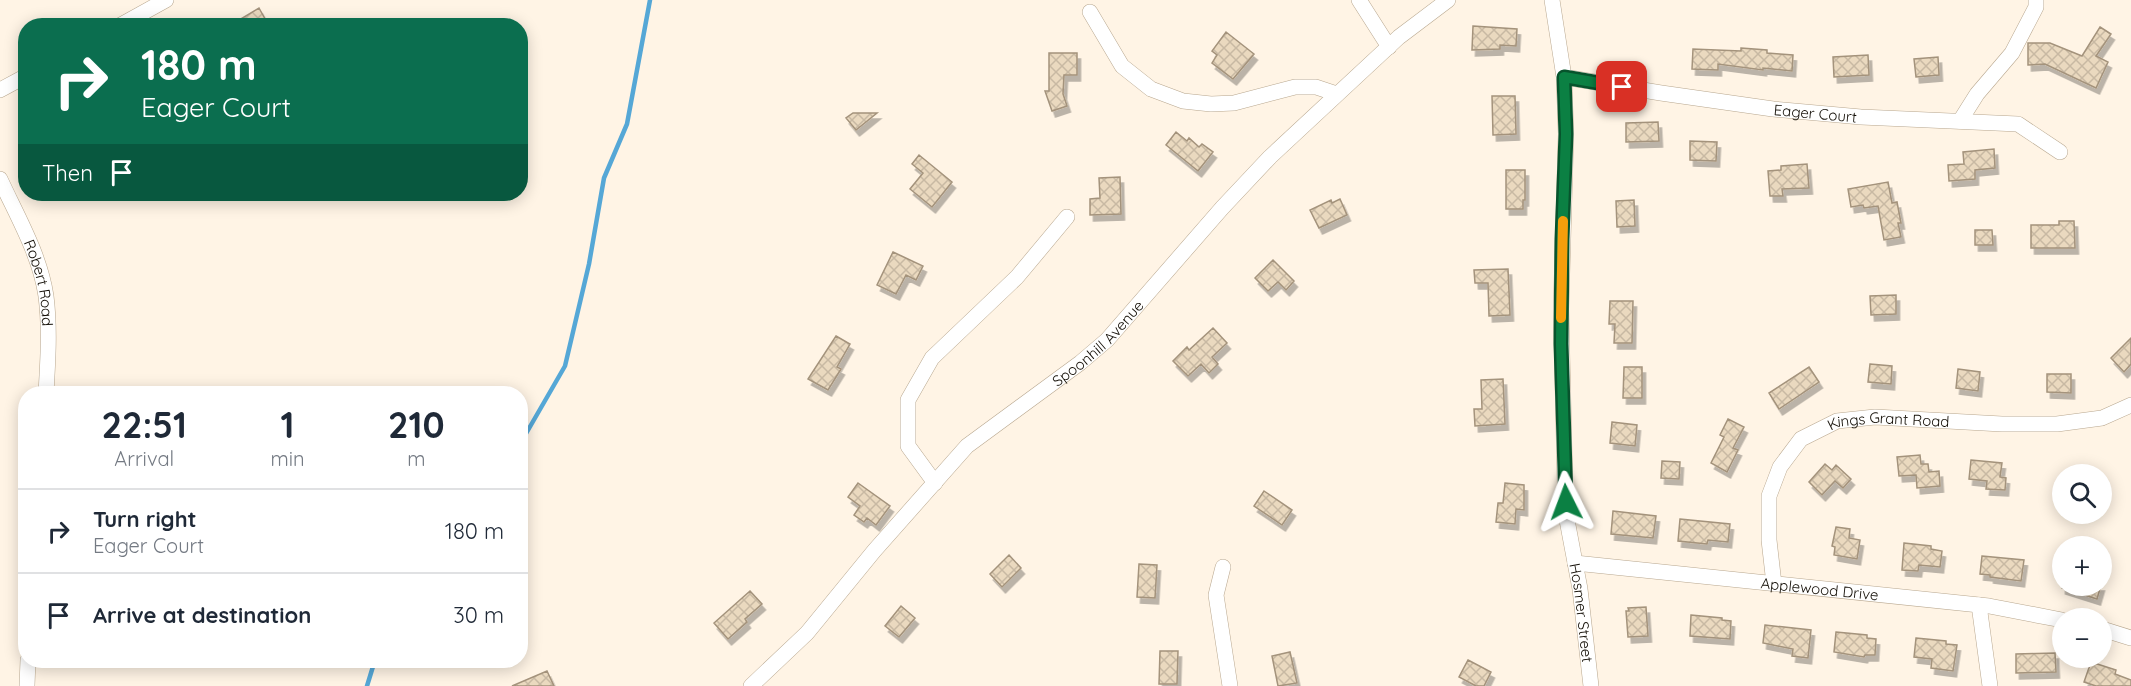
<!DOCTYPE html>
<meta charset="utf-8">
<style>
body{margin:0;font-family:Quicksand,sans-serif;background:#f6f6f7;color:#1f2937;height:100vh;display:flex;flex-direction:column;font-size:22px;white-space:nowrap}
*{box-sizing:border-box;margin:0}
p{font-size:20px;color:#747a83}
.icon{flex:none;width:33px;height:33px;fill:none;stroke:currentColor;stroke-width:2;stroke-linecap:round;stroke-linejoin:round}
.map{position:relative;flex:1;overflow:hidden}
.drawer{position:absolute;left:18px;top:386px;width:510px;height:282px;display:flex;flex-direction:column;background:#fff;border-radius:24px;box-shadow:0 3px 15px #0003}
.drawer>*{flex:none}
.guide{position:absolute;left:18px;top:18px;width:510px;height:183px;border-radius:24px;box-shadow:0 3px 15px #0003;background:#0b6e4f;color:#fff;overflow:hidden}
.fabs{position:absolute;left:2052px;top:464px;display:grid;gap:12px}
.fabs a{display:grid;place-items:center;width:60px;height:60px;border-radius:50%;background:#fff;box-shadow:0 3px 15px #0003;font-size:30px}
.pin{position:absolute;display:grid;place-items:center;width:51px;height:51px;color:#fff;margin:-26px;border-radius:12px;box-shadow:0 3px 9px #0006}
.me{position:absolute;width:66px;margin:-33px;rotate:357deg;stroke-linejoin:round;filter:drop-shadow(0 0 4px #0008)}
.turn{display:flex;align-items:center;gap:21px;height:126px;padding:0 24px;font-size:27px}
.turn .icon{width:78px;height:78px;stroke-width:2.5}
.turn b{display:block;font-size:42px;line-height:51px}
.then{display:flex;align-items:center;height:57px;padding:0 24px;background:#0003;gap:12px;font-size:22px}
.eta{display:flex;justify-content:space-evenly;align-items:center;height:102px;text-align:center}
.eta b{font-size:36px;font-weight:700;line-height:42px}
ul{padding:0;list-style:none}
li{display:flex;align-items:center;gap:18px;height:84px;padding:0 24px;border-top:2px solid #e0e1e3}
li div{flex:1}
li b{display:block;font-size:22px}
li em{font-style:normal}
.map>svg:first-child{display:block}
.lines{fill:none;stroke-linecap:round;stroke-linejoin:round}
.stream{stroke:#55a7d6;stroke-width:4.5}
.building{fill:url(#building-cross-hatch);stroke:#a4937c;stroke-width:1.5;filter:url(#shadow)}
.minor-casing{stroke:#b8a78f;stroke-width:16}
.minor{stroke:#fff;stroke-width:15}
.route-casing{stroke:#07532c;stroke-width:15}
.route{stroke:#0b8043;stroke-width:10}
.slow{stroke:#f59e0b;stroke-width:10}
.labels{text-anchor:middle;dominant-baseline:central;stroke-width:6;stroke-linejoin:round;paint-order:stroke}
.street-label{font-size:15px;fill:#130e06;stroke:#fff}
</style>
<div class="map">
<svg width="2131" height="686" viewBox="0 0 2131 686">
<defs>
<pattern id="building-cross-hatch" width="8" height="8" patternUnits="userSpaceOnUse" patternTransform="scale(1.5)"><rect width="8" height="8" fill="#ead9bf"/><path d="M0 0l8 8M0 8l8-8" fill="none" stroke="#c8b9a3"/></pattern>
<filter id="shadow"><feDropShadow dx="3.5" dy="6" stdDeviation="0" flood-color="#0004"/></filter>
</defs>
<rect width="100%" height="100%" fill="#fff4e5"/>
<g class="lines">
<!-- stream -->
<path class="stream" d="M520 444 565 366 589 264 604 178 627 124 650 0
M367 686 375 660"/>
</g>
<!-- building -->
<path class="building" d="M259 8 269 26H229Z
M1473 26 1517 29 1516 46 1500 45V49L1472 50Z
M2100 27 2111 34 2096 56 2108 62 2096 88 2045 64 2028 65V43H2050L2082 56Z
M1226 32 1254 54 1233 79 1212 63 1217 55 1212 51Z
M1741 48 1767 50V53L1793 55 1792 71 1763 68V70L1718 64V70L1692 69 1693 49 1741 51Z
M1049 53H1077V75H1064L1063 94 1067 106 1052 111 1045 91H1049Z
M1868 55 1869 75 1834 77 1833 57Z
M1938 57 1939 75 1916 77 1914 59Z
M1492 96H1515L1516 134 1493 135Z
M853 113H877L856 130 846 118Z
M1658 122 1659 141 1626 142V123Z
M1176 132 1187 141 1189 138 1199 147 1202 144 1213 152 1198 171 1166 145Z
M1690 141 1717 142 1716 161 1690 160Z
M1994 149 1995 168 1975 170V179L1949 181 1948 165 1964 164 1963 152Z
M919 155 952 182 932 207 910 189 923 173 912 164Z
M1807 164 1809 188 1782 189 1783 196H1770L1768 171 1781 170V166Z
M1506 170H1525V200H1523V209H1506Z
M1120 177 1121 214 1090 215V199L1100 198 1099 178Z
M1888 182 1892 203 1897 202 1901 223H1898L1901 237 1884 240 1878 206 1864 208 1863 205 1851 207 1848 189Z
M1340 199 1347 215 1319 228 1310 210 1331 200 1332 203Z
M1634 200 1635 226 1617 227 1616 201Z
M2059 221H2074L2075 248H2031V225H2059Z
M1975 230H1992L1993 245H1975Z
M893 252 923 266 916 280 906 275 896 294 877 285Z
M1273 260 1294 281 1286 290 1278 282 1268 291 1255 278Z
M1508 269 1510 315 1489 316 1488 283H1475L1474 270Z
M1896 295V314L1871 315 1870 296Z
M1610 301H1633L1632 343H1614L1615 324H1609Z
M1213 328 1227 343 1212 357 1218 364 1209 373 1201 364 1188 376 1173 361 1187 347 1189 350Z
M836 336 850 344 837 367 841 369 828 390 808 379Z
M2131 338V364L2124 372 2111 358Z
M1870 364 1892 366 1891 384 1868 382Z
M1624 367H1642V398H1623Z
M1809 367 1819 382 1779 409 1769 393Z
M1958 369 1980 372 1978 391 1956 388Z
M2047 374H2071V393L2047 392Z
M1503 379 1505 424 1475 426 1474 409H1482L1481 380Z
M1728 419 1744 427 1733 448 1738 450 1727 472 1711 463 1724 437 1720 435Z
M1612 422 1637 425 1635 446 1610 443Z
M1920 455 1921 464H1928L1929 472 1939 471 1940 486 1917 488 1916 475 1899 476 1897 457Z
M1971 460 2002 463 2000 477 2006 478 2005 490 1986 489 1987 481 1969 479Z
M1662 461 1680 462 1679 479 1661 478Z
M1825 464 1832 470 1836 465 1851 479 1843 488 1835 481 1822 495 1809 482Z
M858 483 890 506 876 525 867 518 864 522 854 515 860 506 848 497Z
M1505 483 1524 485V510L1516 509 1515 524 1496 522 1498 503H1503Z
M1264 491 1292 510 1282 525 1254 506Z
M1613 511 1656 516 1653 538 1611 534Z
M1680 519 1730 524 1728 542 1708 540 1707 544 1678 541Z
M1836 527 1850 529 1849 538 1860 540 1857 559 1834 555 1835 547 1832 546Z
M1904 543 1931 546V549L1942 551 1940 567 1919 565 1918 571 1902 570Z
M1009 555 1021 568 1002 587 990 574Z
M1982 556 2024 560 2021 581 1990 577V575L1980 574Z
M1139 564 1157 565 1155 598 1137 597Z
M2062 585H2101L2097 599 2062 588Z
M750 591 762 604 745 619 747 622 728 639 714 623Z
M901 606 915 618 899 637 885 626Z
M1646 607 1648 636 1628 637 1626 611H1629L1628 608Z
M1691 615 1722 618V620L1731 621 1730 639 1690 636Z
M1765 625 1811 630 1808 658 1792 656 1793 649 1763 643Z
M1836 632 1867 635V638L1876 639 1875 655H1865L1864 657 1834 652Z
M1916 638 1946 641V644L1957 645 1953 671 1931 668 1932 659 1914 657Z
M1160 651H1178L1177 684H1159Z
M1290 652 1297 683 1278 686 1272 656Z
M2055 653 2056 672 2016 673V654Z
M1468 660 1491 672 1484 686H1476L1459 677Z
M2091 662 2116 670 2115 674 2131 680V686H2096L2084 682Z
M547 671 554 686H512Z"/>
<g class="lines">
<defs>
<g id="minor">
<path d="M1359 0 1389 47"/>
<path id="s1" d="M1552 0 1564 77 1566 134 1561 309 1565 485 1567 520 1580 589 1591 686"/>
<path d="M1090 12 1122 66 1151 89 1183 101 1211 104 1234 103 1295 87H1316L1337 94"/>
<path d="M119 26 166 0"/>
<path id="s2" d="M1564 77 1661 93 1773 109 1861 117 2018 124 2060 152"/>
<path d="M0 90 26 76"/>
<path d="M1960 121 1977 94 2012 53 2036 7V0"/>
<path id="s3" d="M0 179C17 216 40 255 46 296 50 328 48 360 46 393"/>
<path d="M935 483 908 446V400L932 358 1017 277 1067 217"/>
<path id="s4" d="M1575 563 1989 606 2062 620"/>
<path d="M1223 567 1216 595 1230 686"/>
<path id="s5" d="M1774 584 1769 540V496L1780 467 1801 439 1837 421 1875 417 2002 424H2057L2102 418 2131 405"/>
<path d="M1979 605 1990 686"/>
<path d="M2102 629 2131 638"/>
<path d="M27 686 28 660"/>
<path id="s6" d="M751 686 807 633 874 551 967 446 1080 363 1107 340 1222 208 1270 157 1399 37 1448 0"/>
</g>
</defs>
<!-- minor casing -->
<use href="#minor" class="minor-casing"/>
<!-- minor -->
<use href="#minor" class="minor"/>
</g>
<g class="lines">
<defs>
<path id="route" d="M1566 502 1561 344 1562 239 1566 134 1564 77 1622 87"/>
</defs>
<!-- route casing -->
<use href="#route" class="route-casing"/>
<!-- route -->
<use href="#route" class="route"/>
<!-- slow -->
<path class="slow" d="M1561 318 1563 221"/>
</g>
<g class="labels">
<!-- street labels -->
<g class="street-label">
<text stroke="none"><textPath href="#s2" startOffset="254">Eager Court</textPath></text>
<text stroke="none"><textPath href="#s3" startOffset="112">Robert Road</textPath></text>
<text stroke="none"><textPath href="#s6" startOffset="490">Spoonhill Avenue</textPath></text>
<text stroke="none"><textPath href="#s5" startOffset="246">Kings Grant Road</textPath></text>
<text stroke="none"><textPath href="#s4" startOffset="246">Applewood Drive</textPath></text>
<text stroke="none"><textPath href="#s1" startOffset="615">Hosmer Street</textPath></text>
</g>
</g>
</svg>
<div class="fabs">
<a><svg class="icon" aria-label="search" viewBox="0 0 24 24"><circle cx="10" cy="10" r="6"/><path d="M15 15l6 6"/></svg></a>
<a>+</a>
<a>−</a>
</div>
<div class="pin" style="left:1622px;top:87px;background:#d93025"><svg class="icon" aria-label="arrive" viewBox="0 0 24 24"><path d="M6 21V4h12l-3 4 3 4H6"/></svg></div>
<svg class="me" style="left:1566px;top:502px" viewBox="-20 -20 40 40"><path d="M0-17L14 15 0 8-14 15z" fill="#0b8043" stroke="#fff" stroke-width="4"/></svg>
<div class="guide">
<div class="turn"><svg class="icon" aria-label="right" viewBox="0 0 24 24"><path d="M7 20v-9h11M14 6l5 5-5 5"/></svg><div><b>180 m</b>Eager Court</div></div>
<div class="then">Then<svg class="icon" aria-label="arrive" viewBox="0 0 24 24"><path d="M6 21V4h12l-3 4 3 4H6"/></svg></div>
</div>
<section class="drawer">
<div class="eta">
<div><b>22:51</b><p>Arrival</p></div>
<div><b>1</b><p>min</p></div>
<div><b>210</b><p>m</p></div>
</div>
<ul>
<li><svg class="icon" aria-label="right" viewBox="0 0 24 24"><path d="M7 20v-9h11M14 6l5 5-5 5"/></svg><div><b>Turn right</b><p>Eager Court</p></div><em>180 m</em></li>
<li><svg class="icon" aria-label="arrive" viewBox="0 0 24 24"><path d="M6 21V4h12l-3 4 3 4H6"/></svg><div><b>Arrive at destination</b></div><em>30 m</em></li>
</ul>
</section>
</div>
